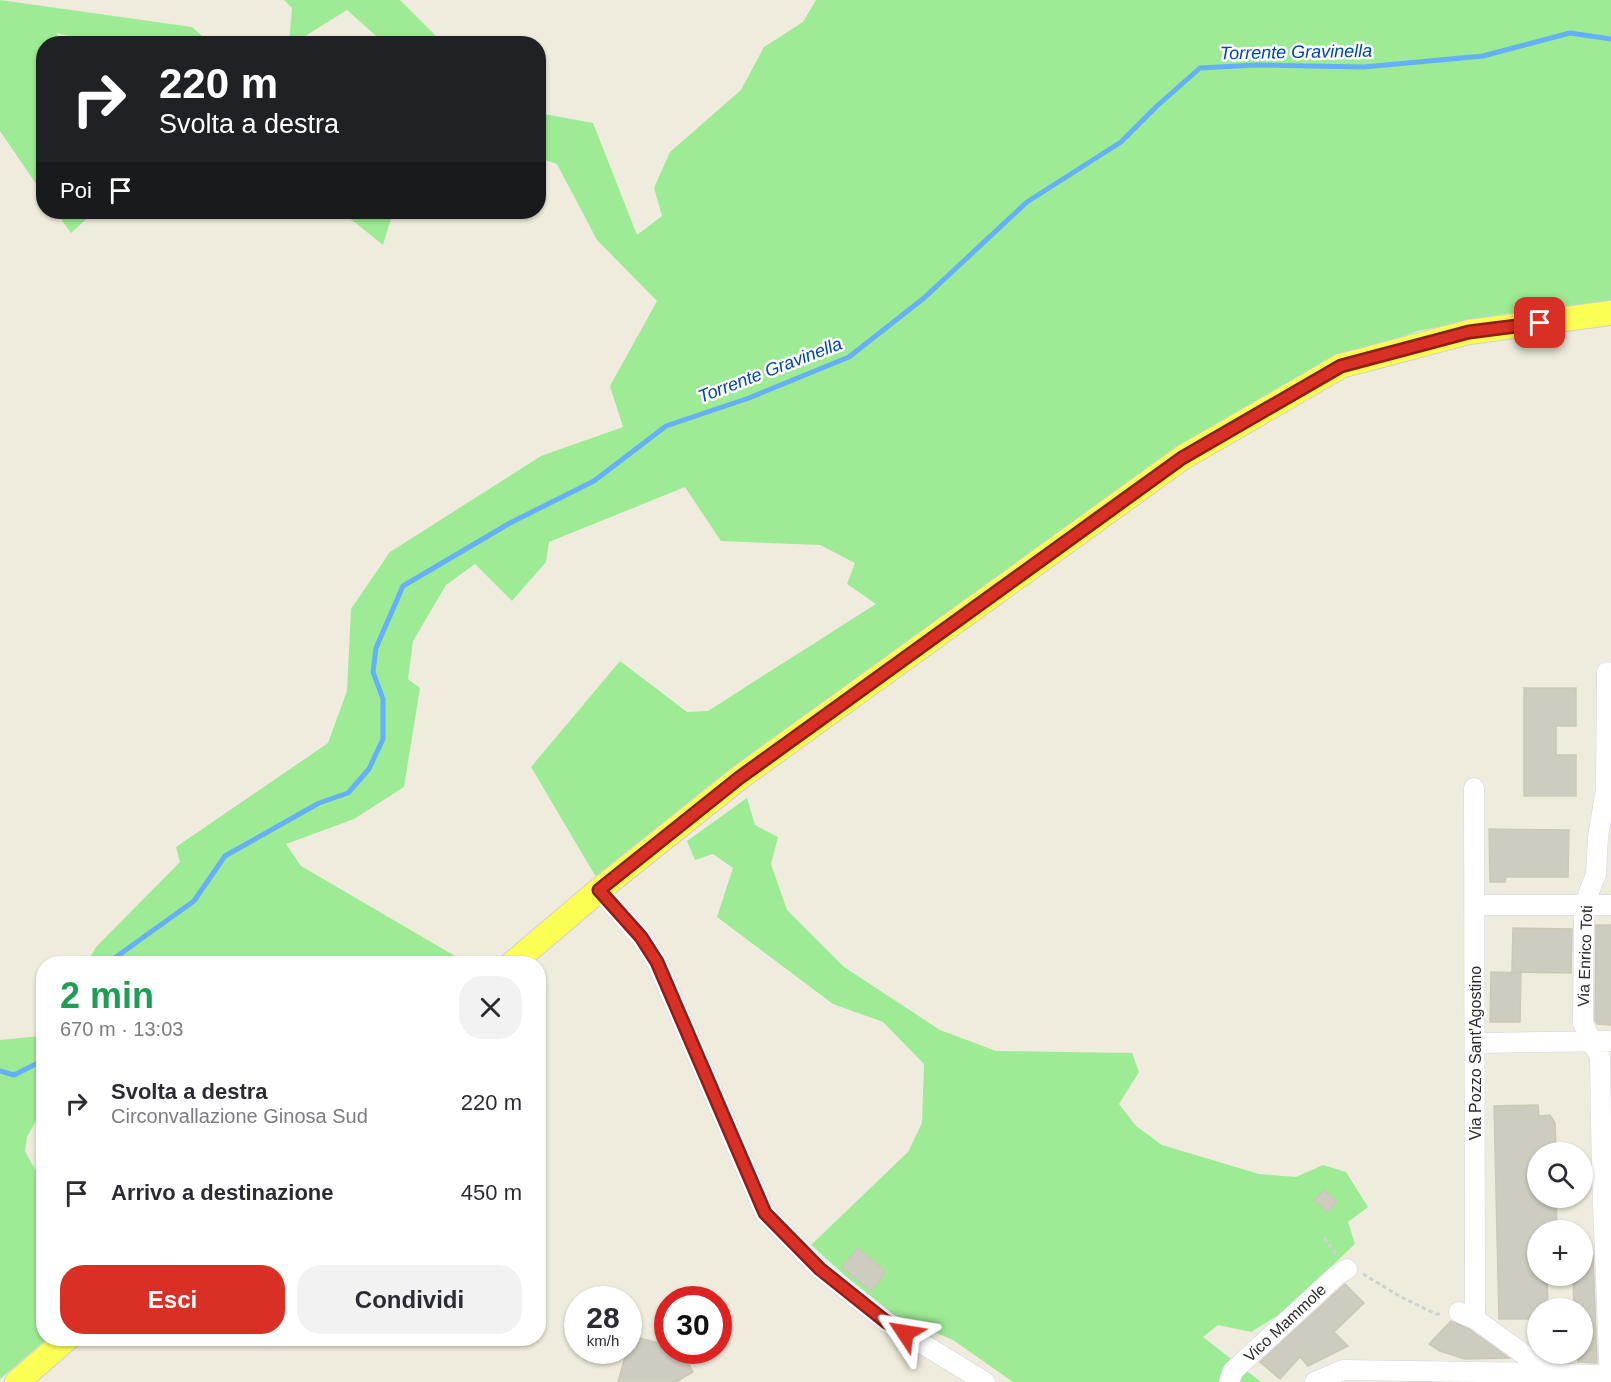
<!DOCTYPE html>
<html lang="it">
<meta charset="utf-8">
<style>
body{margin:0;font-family:Helvetica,sans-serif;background:#f2f2f3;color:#2b2b33;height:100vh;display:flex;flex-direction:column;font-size:22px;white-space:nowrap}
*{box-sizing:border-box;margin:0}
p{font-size:20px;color:#7c7c81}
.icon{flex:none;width:33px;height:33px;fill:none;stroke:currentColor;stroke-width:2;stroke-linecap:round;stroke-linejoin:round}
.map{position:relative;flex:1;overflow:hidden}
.drawer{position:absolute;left:36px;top:956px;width:510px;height:390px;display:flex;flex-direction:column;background:#fff;border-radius:24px;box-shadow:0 2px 4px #0004}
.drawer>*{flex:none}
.banner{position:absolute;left:36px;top:36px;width:510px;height:183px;border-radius:24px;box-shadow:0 2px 4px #0004;background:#202124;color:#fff;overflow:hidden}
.fabs{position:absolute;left:1527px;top:1142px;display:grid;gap:12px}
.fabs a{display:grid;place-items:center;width:66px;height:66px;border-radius:50%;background:#fff;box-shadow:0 2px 4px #0004;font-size:30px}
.speed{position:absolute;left:564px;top:1286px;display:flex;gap:12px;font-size:30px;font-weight:700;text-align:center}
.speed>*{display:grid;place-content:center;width:78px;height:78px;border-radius:50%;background:#fff;box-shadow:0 2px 4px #0004;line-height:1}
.speed small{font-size:15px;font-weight:400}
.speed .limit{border:9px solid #d22;background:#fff;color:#111}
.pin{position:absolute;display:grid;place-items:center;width:51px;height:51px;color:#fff;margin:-26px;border-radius:12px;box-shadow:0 3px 9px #0006}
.me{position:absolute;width:66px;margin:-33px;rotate:303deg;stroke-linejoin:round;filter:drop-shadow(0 0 4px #0008)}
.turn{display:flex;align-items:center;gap:21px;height:126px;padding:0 24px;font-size:27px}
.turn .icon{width:78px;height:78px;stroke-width:2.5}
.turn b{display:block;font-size:42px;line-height:51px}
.then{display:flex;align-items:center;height:57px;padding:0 24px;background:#0003;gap:12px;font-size:22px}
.round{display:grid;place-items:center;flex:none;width:63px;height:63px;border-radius:24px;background:#f2f2f3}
.overview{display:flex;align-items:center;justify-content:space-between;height:102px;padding:0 24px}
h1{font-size:36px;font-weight:700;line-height:45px;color:#1e9e55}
.cta{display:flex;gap:12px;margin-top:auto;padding:12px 24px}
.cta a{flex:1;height:69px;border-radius:24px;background:#d93025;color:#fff;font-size:24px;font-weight:700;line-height:69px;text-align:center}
.cta a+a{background:#f2f2f3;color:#2b2b33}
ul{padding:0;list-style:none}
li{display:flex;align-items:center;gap:18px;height:90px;padding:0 24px}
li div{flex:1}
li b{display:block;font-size:22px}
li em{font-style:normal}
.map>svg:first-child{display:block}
.green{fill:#9deb94}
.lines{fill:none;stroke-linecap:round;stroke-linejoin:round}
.stream{stroke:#66affb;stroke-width:5}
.building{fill:#cecbc0;stroke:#cbc9b6;stroke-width:1.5}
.minor-casing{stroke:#d3d2e6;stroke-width:21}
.major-casing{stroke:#d1d1d1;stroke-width:26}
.path{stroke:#d1d1d1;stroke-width:3;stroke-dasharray:4.5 3;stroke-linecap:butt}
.minor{stroke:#fff;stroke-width:20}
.major{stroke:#fcff53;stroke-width:24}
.route-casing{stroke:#8d1f18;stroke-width:15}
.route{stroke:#d93025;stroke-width:10}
.labels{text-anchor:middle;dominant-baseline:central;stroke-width:5;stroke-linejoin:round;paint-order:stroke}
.street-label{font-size:16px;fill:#2c2c2c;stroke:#fff}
.water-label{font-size:18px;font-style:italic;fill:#0046ac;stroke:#fff}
</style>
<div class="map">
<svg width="1611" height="1382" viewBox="0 0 1611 1382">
<rect width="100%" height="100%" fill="#efecdd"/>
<!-- green -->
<path class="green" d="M0 0 192 27 210 43H101L56 33 64 43 44 44 43 194 0 131Z
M284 0H400L443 43H384L347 10 294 43H289L292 8Z
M816 0H1611V307L1510 313 1418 331 1319 367 1176 454 596 877 531 767 620 661 687 712 708 711 876 604 847 584 855 563 820 545 721 541 685 487 549 542 546 562 512 601 475 564 446 585 413 641 408 679 420 688 404 787 354 819 286 844 301 866 467 963H87L96 947 180 862 176 847 328 743 347 691 351 609 390 552 541 456 623 427 610 386 657 301 597 240 557 164 539 158V113L593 123 637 235 662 216 654 188 670 152 741 90 764 47 803 22Z
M56 212H94L71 233Z
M342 212H393L383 245Z
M747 798 755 825 778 837 771 864 787 910 844 967 940 1030 996 1051 1132 1053 1139 1072 1119 1104 1136 1126 1162 1145 1259 1174 1296 1177 1323 1165 1346 1172 1368 1207 1348 1222 1355 1244 1283 1312 1251 1332 1218 1325 1203 1337 1261 1382H1013L953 1340 885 1311 811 1245 908 1152 922 1123 924 1064 883 1022 833 1004 717 917 733 868 713 854 695 860 687 841Z
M43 1032V1109L27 1137 25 1151 43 1184 44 1338H48L0 1379V1040L41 1036Z"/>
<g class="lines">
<!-- stream -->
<path class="stream" d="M112 963 116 957 194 901 225 856 319 803 348 793 369 769 383 739V699L373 672 376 648 403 586 510 523 594 481 666 426 749 398 849 357 924 298 1027 202 1121 142 1157 106 1200 68 1256 65 1364 67 1483 56 1570 33 1611 39
M0 1071 14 1075 44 1060"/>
</g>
<!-- building -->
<path class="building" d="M1524 688H1576V726H1556V755H1576V796H1524Z
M1489 829 1569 830 1568 877H1506L1505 882H1490Z
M1596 925H1611V1025L1597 1024 1595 1020Z
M1513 928 1572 929 1571 973 1512 972Z
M1491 972 1521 973 1520 1022H1490Z
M1538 1105 1539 1116 1550 1115 1555 1123 1556 1152H1538V1197H1556L1557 1230H1538V1275H1547L1548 1308H1538V1319H1499L1494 1106Z
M1324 1190 1337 1202 1327 1212 1314 1200Z
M858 1248 885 1271 881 1276 883 1277 871 1291 842 1267Z
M1582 1256H1593L1597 1363 1578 1362V1353H1582V1308H1574L1573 1275H1582Z
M1345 1284 1364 1303 1334 1332 1348 1346 1308 1366 1300 1357 1280 1379 1260 1362Z
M1451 1321 1469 1329 1509 1358 1465 1359 1440 1351 1429 1344Z
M631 1336 668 1345V1350H681L693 1372 676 1382H618L627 1350H628Z"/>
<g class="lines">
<defs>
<path id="minor" d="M1607 672 1606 790 1598 837 1596 874 1584 905 1583 1023 1591 1041 1600 1056 1602 1178 1610 1382
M1474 788 1475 1319
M599 890 641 937 657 962 765 1213 820 1269 885 1321 985 1382
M1474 905H1611
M1475 1043 1611 1041
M1459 1312 1475 1319 1550 1373
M1229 1382 1233 1371 1337 1275 1347 1269
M1315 1382 1343 1370 1550 1373 1611 1376"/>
<path id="major" d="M513 963 599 890 739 778 1182 458 1341 366 1469 332 1611 313
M17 1382 68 1338"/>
</defs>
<!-- minor casing -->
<use href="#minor" class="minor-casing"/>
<!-- major casing -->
<use href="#major" class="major-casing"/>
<!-- path -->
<path class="path" d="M1324 1238 1337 1255
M1363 1274 1401 1297 1436 1314H1442"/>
<!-- minor -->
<use href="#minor" class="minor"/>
<!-- major -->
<use href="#major" class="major"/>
</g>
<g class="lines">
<defs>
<path id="route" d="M905 1333 885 1321 820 1269 765 1213 657 962 641 937 599 890 739 778 1182 458 1341 366 1469 332 1540 323"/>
</defs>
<!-- route casing -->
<use href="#route" class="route-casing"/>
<!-- route -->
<use href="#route" class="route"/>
</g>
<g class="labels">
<!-- street labels -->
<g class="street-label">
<text transform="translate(1585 956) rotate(-88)">Via Enrico Toti</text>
<text transform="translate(1475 1053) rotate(-90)">Via Pozzo Sant'Agostino</text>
<text transform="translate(1285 1323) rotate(-43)">Vico Mammole</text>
</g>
<!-- water labels -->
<g class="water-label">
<text transform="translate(1296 52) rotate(-1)">Torrente Gravinella</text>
<text transform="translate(770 370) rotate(-21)">Torrente Gravinella</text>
</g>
</g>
</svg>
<div class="fabs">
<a><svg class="icon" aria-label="search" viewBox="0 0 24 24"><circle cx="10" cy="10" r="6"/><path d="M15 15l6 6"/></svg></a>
<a>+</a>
<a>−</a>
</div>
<div class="speed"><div>28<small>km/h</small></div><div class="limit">30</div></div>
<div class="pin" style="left:1540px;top:323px;background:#d93025"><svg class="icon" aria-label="arrive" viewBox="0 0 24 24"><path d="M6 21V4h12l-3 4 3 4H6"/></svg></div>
<svg class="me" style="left:905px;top:1333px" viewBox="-20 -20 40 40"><path d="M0-17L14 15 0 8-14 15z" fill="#d93025" stroke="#fff" stroke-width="4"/></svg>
<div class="banner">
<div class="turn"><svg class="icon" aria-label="right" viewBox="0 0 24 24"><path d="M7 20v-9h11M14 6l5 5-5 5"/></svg><div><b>220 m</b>Svolta a destra</div></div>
<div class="then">Poi<svg class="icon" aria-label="arrive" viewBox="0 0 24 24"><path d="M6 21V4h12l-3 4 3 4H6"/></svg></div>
</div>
<section class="drawer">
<div class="overview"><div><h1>2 min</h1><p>670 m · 13:03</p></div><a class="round"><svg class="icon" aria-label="close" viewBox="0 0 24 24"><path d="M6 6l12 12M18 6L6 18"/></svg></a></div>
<ul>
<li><svg class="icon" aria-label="right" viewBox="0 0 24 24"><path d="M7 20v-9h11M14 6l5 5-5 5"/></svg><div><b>Svolta a destra</b><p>Circonvallazione Ginosa Sud</p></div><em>220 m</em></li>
<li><svg class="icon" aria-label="arrive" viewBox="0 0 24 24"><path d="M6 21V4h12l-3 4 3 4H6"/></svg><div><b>Arrivo a destinazione</b></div><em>450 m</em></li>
</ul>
<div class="cta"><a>Esci</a><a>Condividi</a></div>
</section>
</div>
